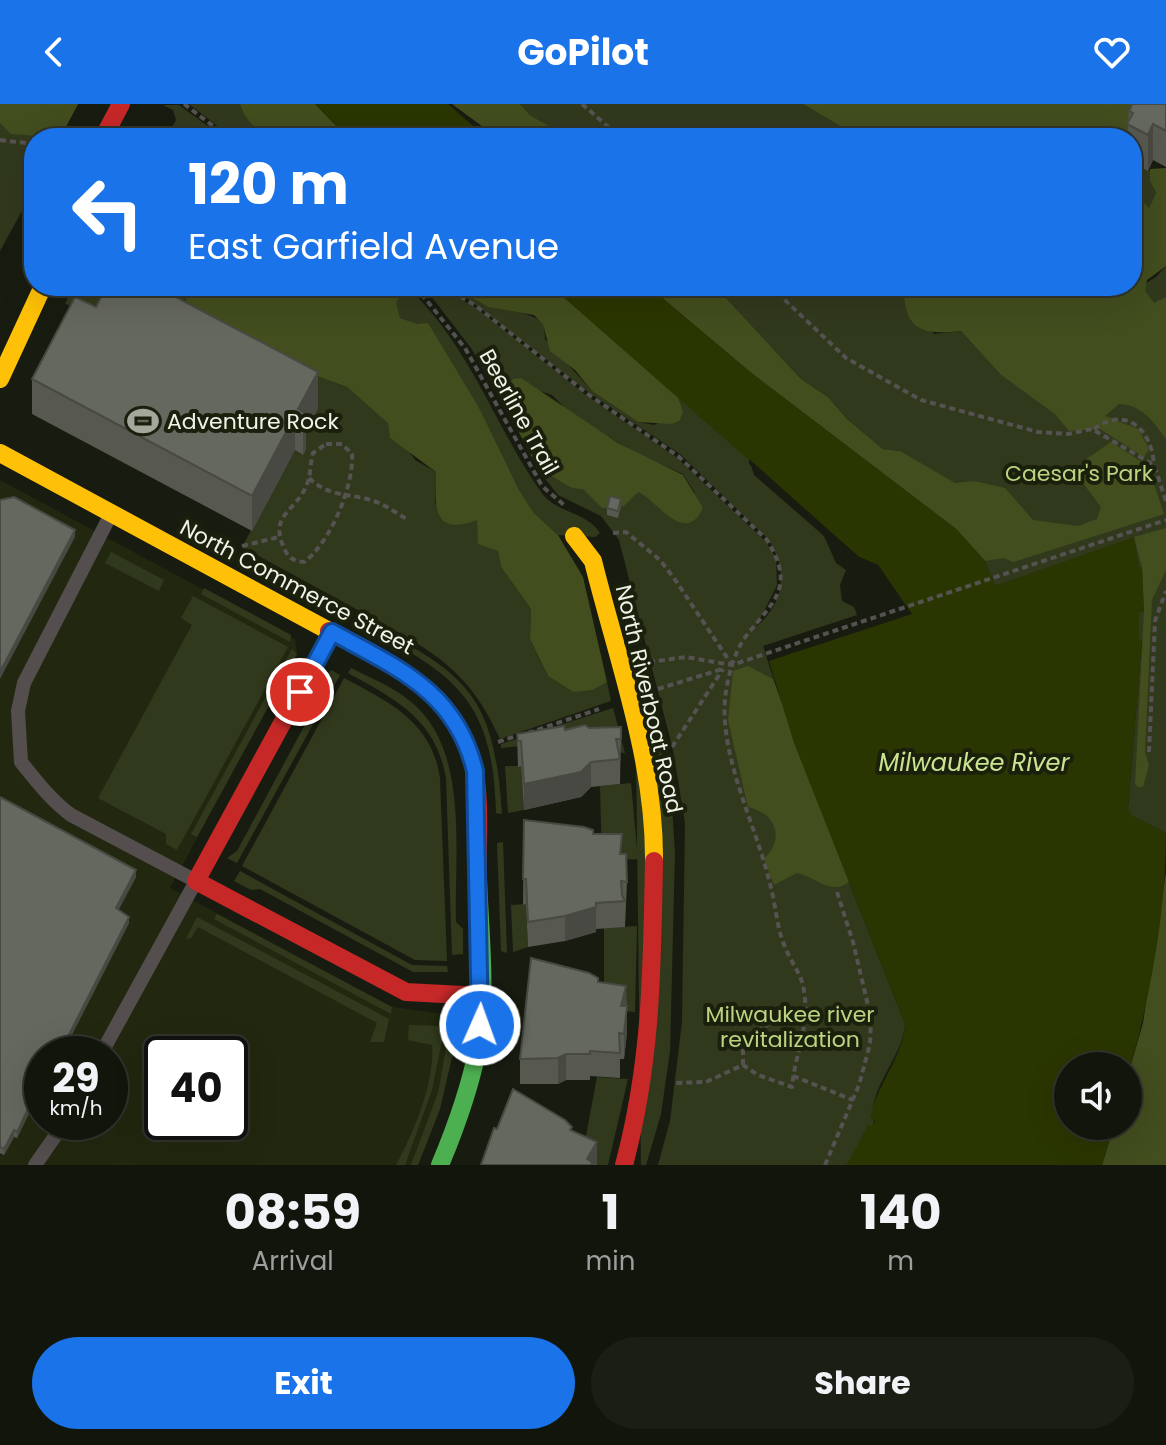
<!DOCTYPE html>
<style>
body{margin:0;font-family:Poppins,sans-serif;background:#1b1e15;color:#f1f3f6;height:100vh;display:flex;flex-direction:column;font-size:30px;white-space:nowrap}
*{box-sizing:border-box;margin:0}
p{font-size:26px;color:#9c9f9d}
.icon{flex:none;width:44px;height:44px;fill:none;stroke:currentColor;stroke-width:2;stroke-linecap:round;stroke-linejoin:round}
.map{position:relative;height:1061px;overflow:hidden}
.details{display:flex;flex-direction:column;background:#12150c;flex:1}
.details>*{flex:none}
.banner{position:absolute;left:24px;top:24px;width:1118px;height:168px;border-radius:32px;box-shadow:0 8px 32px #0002,0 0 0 2px #31342d;background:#1a73e8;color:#fff;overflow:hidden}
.tools{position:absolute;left:1054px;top:948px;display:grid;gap:16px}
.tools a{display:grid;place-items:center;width:88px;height:88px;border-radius:50%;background:#12150c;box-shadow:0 8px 32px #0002,0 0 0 2px #31342d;font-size:40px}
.speed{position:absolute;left:24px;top:932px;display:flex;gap:16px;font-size:40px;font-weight:700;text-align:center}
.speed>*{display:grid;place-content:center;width:104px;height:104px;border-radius:50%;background:#12150c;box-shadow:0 8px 32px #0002,0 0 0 2px #31342d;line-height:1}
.speed small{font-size:20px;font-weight:400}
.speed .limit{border:4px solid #111;border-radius:12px;background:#fff;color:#111}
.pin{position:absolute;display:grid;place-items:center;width:68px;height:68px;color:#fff;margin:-34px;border:4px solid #fff;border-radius:50%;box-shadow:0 2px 8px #0007}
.me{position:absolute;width:88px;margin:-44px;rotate:2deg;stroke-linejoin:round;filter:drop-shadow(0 0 6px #0008)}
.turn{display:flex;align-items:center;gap:28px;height:168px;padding:0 32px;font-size:36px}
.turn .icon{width:104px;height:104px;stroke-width:2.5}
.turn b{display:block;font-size:56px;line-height:68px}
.eta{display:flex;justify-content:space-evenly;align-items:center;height:136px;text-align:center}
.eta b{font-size:48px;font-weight:700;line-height:56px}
.action{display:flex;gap:16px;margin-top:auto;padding:16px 32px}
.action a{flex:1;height:92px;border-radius:48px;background:#1a73e8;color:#fff;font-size:32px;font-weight:700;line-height:92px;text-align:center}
.action a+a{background:#1b1e15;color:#f1f3f6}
header{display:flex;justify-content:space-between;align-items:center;height:104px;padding:0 32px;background:#1a73e8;color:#fff;font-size:36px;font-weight:700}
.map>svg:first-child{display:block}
.built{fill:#22280f;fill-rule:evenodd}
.green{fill:#31391d}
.forest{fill:#424e1e}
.water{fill:#2a3601}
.pier{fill:#181c10}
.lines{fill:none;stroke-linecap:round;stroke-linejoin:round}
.path{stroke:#555251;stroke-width:4;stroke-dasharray:6 4;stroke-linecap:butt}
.lane{stroke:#544e4f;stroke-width:14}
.fast{stroke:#4caf50;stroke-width:18}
.slow{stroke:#ffc107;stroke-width:18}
.jam{stroke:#c62828;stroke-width:18}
.wall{fill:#575951}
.shaded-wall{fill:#474942}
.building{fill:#65685e;stroke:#474942;stroke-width:2}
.route-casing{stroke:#114b97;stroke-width:20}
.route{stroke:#1a73e8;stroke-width:14}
.labels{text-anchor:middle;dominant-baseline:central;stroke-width:8;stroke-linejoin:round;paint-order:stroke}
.street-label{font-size:22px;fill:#eff3e7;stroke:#1a200c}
.poi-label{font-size:22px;fill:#eff3e7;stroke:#1a200c;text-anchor:start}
.park-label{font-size:22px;fill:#bcd481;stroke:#1a200c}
.water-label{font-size:24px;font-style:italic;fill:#cbe491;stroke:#1a200c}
</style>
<header><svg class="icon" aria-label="back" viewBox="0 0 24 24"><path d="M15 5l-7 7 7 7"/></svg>GoPilot<svg class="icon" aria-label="heart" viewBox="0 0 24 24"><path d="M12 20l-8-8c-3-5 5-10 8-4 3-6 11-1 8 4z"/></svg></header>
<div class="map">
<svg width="1166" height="1061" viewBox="0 0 1166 1061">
<rect width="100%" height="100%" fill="#181c10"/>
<!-- built -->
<path class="built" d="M0 376 295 535 297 550 170 784 392 903 444 910 455 916 460 922 457 951 452 953 440 1005 418 1061H0ZM42 950H110V1018H42ZM162 950H230V1018H162Z"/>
<!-- green -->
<path class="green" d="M0 0H78L60 34H34V85L0 147Z
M189 0H240L261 29 271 34H233Z
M520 0H803L860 34H570L530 11Z
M163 1H179L224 34H166L176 16 173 6Z
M1132 58 1150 67V77L1156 89 1149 105 1132 87Z
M1166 162V729L1130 711 1128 704 1142 536H1139V508L1144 507 1134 434 995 482 985 457 900 347 883 345 847 315 828 293 801 275 715 182H909L904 186 934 230 961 227 1000 270 1156 173Z
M73 182H188L186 189 297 265 347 283 389 319 415 356 436 368 435 399 477 416 478 430 498 447 501 463 531 505 530 535 538 552 548 572 573 588 607 578 611 597 500 635C469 565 431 546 367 511L369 505 365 510 242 443 295 346 302 351 298 341 317 304 110 213 65 200Z
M378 182H406C472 243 494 323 544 392 561 410 586 408 600 429L595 433 558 431 534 409 518 384 459 271 418 220 400 214 390 183Z
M436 182 475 203 587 292 676 353 766 438 776 454 777 481 756 523C785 499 788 466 768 435L680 350 591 290 451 182H464C480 214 521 199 544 220L545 235 592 287 638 318 654 321 683 307 678 293 749 355 754 371 824 432 836 459 846 466 840 481 842 497 854 503 857 511 763 542 794 639 905 920C903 948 881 970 874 998 871 1006 876 1014 872 1023L869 1021 847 1061H658L670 1017 682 918 685 719 673 646 619 436 601 412 558 391 539 367 549 365 695 389 683 370 636 349 572 311 552 291 537 286 504 288 503 298 471 244 424 183Z
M111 448 164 476 159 487 105 459Z
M204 484 291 531 290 538 201 490Z
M193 492 288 543 177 746 166 740V730L98 694 192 521 181 514Z
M364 516C467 571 494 589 502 710L496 709C493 595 456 572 362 521Z
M292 545 297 550 197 733 191 730Z
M640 562 671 687 675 749 670 947 661 1010 646 1061H641L635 564Z
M351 564C371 574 393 583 410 597 470 644 454 749 456 818L463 825V850L452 851 446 674C436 615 395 595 348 569Z
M331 566 340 571 237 759 227 754 237 747 322 589 320 581Z
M344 574C389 598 432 618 440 674L447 857 415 856 242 762Z
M613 604 625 649 532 641 501 644V640Z
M505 662H521L524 706 508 709Z
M631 679 638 755 602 756 600 682Z
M503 738 507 849 501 847 497 739Z
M240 767 412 861 447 862 448 868H413L260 785 251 786 234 777Z
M526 800 528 843 513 848 511 801Z
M217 810 392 903 391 910 214 815Z
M197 813 389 915 384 938H370L377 919 198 823 191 834 186 835Z
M637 822 635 908 604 905V824Z
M409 921 445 922 432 986 405 1061H396C414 1028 435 979 432 941L408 936Z
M449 927 461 929 457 951 452 953 440 1005 418 1061H411L438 989Z
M597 973 628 975 608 1061H593L577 1055 586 1032Z"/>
<!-- forest -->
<path class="forest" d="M0 0H78L60 34 11 30 0 19Z
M240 0H315L348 34H316L300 27 293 34C268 34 249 26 240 0Z
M452 0H520L530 11 570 34H498Z
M803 0H1149L1132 34H860Z
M1166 64V162L1147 176 1145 187 1154 199 1166 193V335C1153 317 1142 301 1119 300L1105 312 1138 325 1149 345 1144 353 1100 325 1069 327 1055 310 1000 270 961 227C926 231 904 228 904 186L909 182H1132V87L1149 104 1156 89 1150 77V65Z
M188 182H378L402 190 396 198 400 214 418 220 428 219 478 302 518 384 534 409 558 431 583 473 607 578 592 586 573 588 548 572 530 535 531 505 501 463 498 447 478 440 477 416C432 433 435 402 436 368L390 334 388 319 347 283 297 265 195 211 186 197Z
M464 182H551L678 293 683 307 680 316 672 320 638 318 592 287 575 266 550 247 543 220 534 211 488 203 469 192Z
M648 182H715L801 275 828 293 847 315 883 345 900 347 955 379 974 377 1005 384 1033 416 1078 422 1097 415 1101 403 1083 379 1085 356 1111 338 1148 362 1164 410 1014 458 1003 454 985 457 956 425 750 268Z
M521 274 618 339 683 371 703 404C685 444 654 393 638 388L624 402 602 404 583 385C565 386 556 370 539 367L503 298 504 288 513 275Z
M1166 424V466L1152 496 1145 648 1149 661 1143 683H1138L1135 680 1144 507 1142 464 1134 433Z
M748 562 773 575 849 778C830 792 817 773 797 769L774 781 764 755C786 734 775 709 748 703L728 616 733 567Z
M1166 768V1061H1102L1114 1022H1128V971L1143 919Z"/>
<!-- water -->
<path class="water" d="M315 0H448L487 34H348Z
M551 182H648L750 268 956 425 985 457 995 482 1134 433 1139 463H1142L1144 507 1139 508V535L1142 536 1128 704 1131 711 1166 729C1166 810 1150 894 1128 971V962H1068V1022H1114L1102 1061H847L868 1021 872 1022 875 1017 870 1013C877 981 903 953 905 920L794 639 769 557 912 510 878 461 859 453Z"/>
<!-- pier -->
<path class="pier" d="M749 355 859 453 878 461 902 496 898 497 891 490 875 465 857 456 749 360Z"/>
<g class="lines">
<!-- path -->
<path class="path" d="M184 0 229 34
M582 0 621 34
M0 36 34 40
M415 182 465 244 542 382 564 401
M443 182 476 202 589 291 678 352 767 436C796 483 774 497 746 532 734 548 727 575 725 595 720 656 758 725 771 784 776 803 777 825 785 843 791 859 802 870 804 887 810 923 795 949 792 983L758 971 743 961 706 978 673 979
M770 182 846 254 921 296 1038 328 1068 330 1092 325 1154 361 1166 397
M1094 325C1126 301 1152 326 1154 361
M326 340H342L352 350C354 382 330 439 304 458 295 457 289 455 285 446 267 410 297 408 307 380 311 371 310 359 313 349Z
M309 374C330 395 353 388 379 399 388 403 398 410 407 415
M613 429 626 428 660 456 676 477 732 561
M242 442 279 433
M649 558 686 553 732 561 1166 416
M658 585 722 565
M528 629 599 605
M498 638 519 631
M672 643 723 565
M1149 648 1155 517 1166 487
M743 961V939C762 922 782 910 807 905
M793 972 853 996
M825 1061 859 981 870 940 871 914 853 838 836 785"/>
<!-- lane -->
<path class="lane" d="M101 950 196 777 71 711C52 697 36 677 21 658L18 607 24 579 110 412
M35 1061 65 1018"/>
<!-- fast -->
<path class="fast" d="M440 1061C456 1023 470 984 478 943 487 889 480 830 478 775"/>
<!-- slow -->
<path class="slow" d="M0 275 43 182
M0 349 329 527
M574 432 593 457C617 554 655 656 654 757"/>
<!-- jam -->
<path class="jam" d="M103 34 121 0
M329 527C389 559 460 590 474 665 481 700 477 740 478 775
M332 528 196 777 406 888 481 892
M624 1061C652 956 652 864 654 757"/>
</g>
<!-- wall -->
<path class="wall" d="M1166 0V63L1153 56 1148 67 1132 58V34H1127L1129 7Z
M96 203 318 304 306 326V345L303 351 295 346 252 427 32 310V275Z
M621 402 618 414 607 411V404Z
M621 623 620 680 591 683 581 693 524 706 521 662 518 663 517 630 565 626Z
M0 693 136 773 118 806 129 819 62 950H42V983L17 1034 14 1033 4 1051 0 1049Z
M524 716 593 730 622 750 627 778 625 823 596 825V828L565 837 528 843 526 800 523 801Z
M598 878 626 882 627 928 624 955H620V974L590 972V976H566L558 980H520V955Z"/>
<!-- shaded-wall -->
<path class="shaded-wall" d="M1153 20V56L1148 67V31Z
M318 268V304L306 326V345L303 351V315L298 305Z
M295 311V346L252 427V392Z
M75 426V433L0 575V568Z
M591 658V683L581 693 524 706V680Z
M136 766V773L116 811V804Z
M596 803V828L565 837V812Z
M129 813V819L62 950H59Z
M626 882 627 928 624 955V930L621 902Z
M566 950V976L558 980V954Z
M42 976V983L17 1034V1028Z
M14 1026V1033L4 1051V1045Z
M597 1038V1061H587V1055Z"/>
<!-- building -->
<path class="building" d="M1132 0H1166V27L1153 20 1148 31 1127 20 1133 9 1129 7Z
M107 182H155L318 268 298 305 306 310 303 315 295 311 252 392 32 275 75 193 96 203Z
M610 392 621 395 618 407 607 404Z
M14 393 75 426 0 568V396Z
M585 621 589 624 621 623V635H616L620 655 591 658 581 668 524 680 521 637H518L517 630 564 622 565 626Z
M0 693 136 766 116 804 129 813 59 950H42V976L17 1028 14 1026 4 1045 0 1043Z
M524 716 584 723 593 726V730H622L620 750H626L627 778 621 777 622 791 625 797 596 799V803L565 812 528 818 526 775H523Z
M531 854 589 869 598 874V878L626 882 621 902H627L624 930 619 929 620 949 590 947V950H566L558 954 520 955Z
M513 985 565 1016 572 1023 570 1026 597 1038 587 1055 592 1058 591 1061H481L494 1024 497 1025Z"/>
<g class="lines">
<defs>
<path id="route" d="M300 588 332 528C397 564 456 587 475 667L480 921"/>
</defs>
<!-- route casing -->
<use href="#route" class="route-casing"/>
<!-- route -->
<use href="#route" class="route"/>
</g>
<!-- icons -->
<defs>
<symbol id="stadium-bare" viewBox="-9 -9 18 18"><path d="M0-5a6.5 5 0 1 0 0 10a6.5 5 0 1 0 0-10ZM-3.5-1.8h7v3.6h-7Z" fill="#a4a89c" stroke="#1a200c" stroke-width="2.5" paint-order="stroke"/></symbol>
</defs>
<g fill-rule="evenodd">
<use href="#stadium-bare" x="121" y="295" width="44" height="44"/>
</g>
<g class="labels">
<!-- street labels -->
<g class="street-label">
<text transform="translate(519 308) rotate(61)">Beerline Trail</text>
<text transform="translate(297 483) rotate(28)">North Commerce Street</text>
<text transform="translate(649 595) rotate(77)">North Riverboat Road</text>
</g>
<!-- poi labels -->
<g class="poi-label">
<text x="167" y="317">Adventure Rock</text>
</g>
<!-- park labels -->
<g class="park-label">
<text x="1079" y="369">Caesar's Park</text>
<text x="790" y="910">Milwaukee river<tspan x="790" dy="25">revitalization</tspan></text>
</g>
<!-- water labels -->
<g class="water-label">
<text x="974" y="658">Milwaukee River</text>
</g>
</g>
</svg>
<div class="tools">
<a><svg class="icon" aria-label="sound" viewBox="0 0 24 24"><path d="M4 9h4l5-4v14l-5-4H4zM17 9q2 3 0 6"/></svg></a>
</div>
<div class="speed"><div>29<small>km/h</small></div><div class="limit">40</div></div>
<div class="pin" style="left:300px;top:588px;background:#d93025"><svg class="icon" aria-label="arrive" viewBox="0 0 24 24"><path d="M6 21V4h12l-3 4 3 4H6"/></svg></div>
<svg class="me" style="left:480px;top:921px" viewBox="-20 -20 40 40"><circle r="17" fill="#1a73e8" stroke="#fff" stroke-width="3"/><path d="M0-11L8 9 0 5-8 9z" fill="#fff"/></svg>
<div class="banner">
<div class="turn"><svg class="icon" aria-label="left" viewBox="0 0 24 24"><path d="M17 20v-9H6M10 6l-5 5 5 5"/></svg><div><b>120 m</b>East Garfield Avenue</div></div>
</div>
</div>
<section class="details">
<div class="eta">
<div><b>08:59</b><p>Arrival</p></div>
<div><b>1</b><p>min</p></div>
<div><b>140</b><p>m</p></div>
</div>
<div class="action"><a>Exit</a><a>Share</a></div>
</section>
